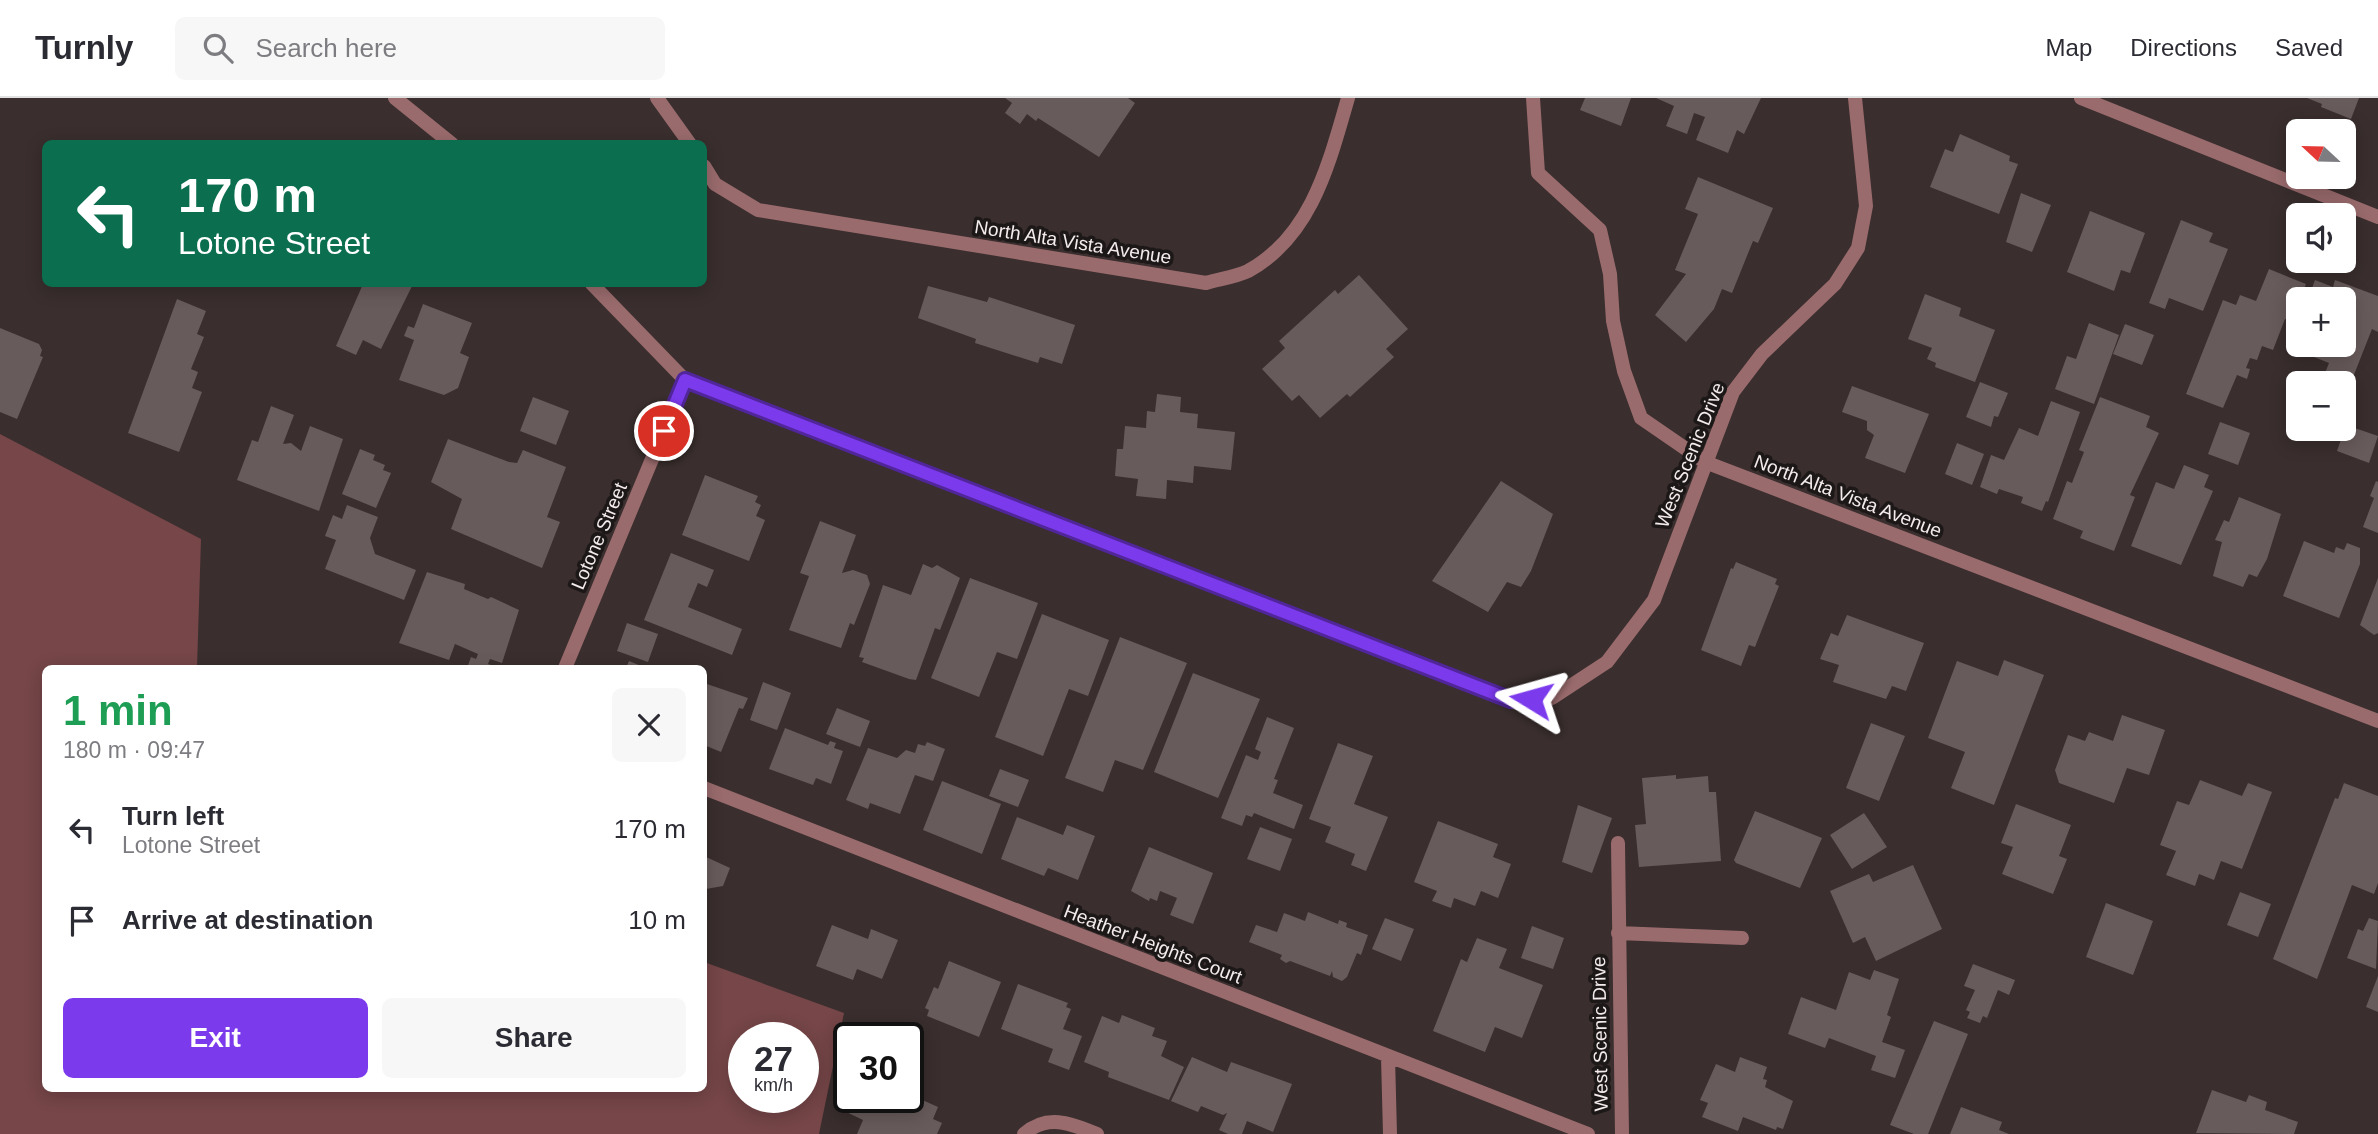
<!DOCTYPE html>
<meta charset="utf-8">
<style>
body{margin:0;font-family:Helvetica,sans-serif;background:#f7f7f7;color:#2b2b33;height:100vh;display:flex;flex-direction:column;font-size:26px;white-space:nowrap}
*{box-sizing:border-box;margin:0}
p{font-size:23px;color:#7c7c81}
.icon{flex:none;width:38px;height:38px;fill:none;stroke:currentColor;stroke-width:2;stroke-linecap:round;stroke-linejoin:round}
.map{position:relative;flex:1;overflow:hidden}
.drawer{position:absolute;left:42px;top:567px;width:665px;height:427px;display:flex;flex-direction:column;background:#fff;border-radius:10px;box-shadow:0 4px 18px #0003}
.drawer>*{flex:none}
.banner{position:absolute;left:42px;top:42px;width:665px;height:147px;border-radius:10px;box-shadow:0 4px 18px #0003;background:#0b6e4f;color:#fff;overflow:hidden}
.needle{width:46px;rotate:292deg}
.fabs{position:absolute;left:2286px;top:21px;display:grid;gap:14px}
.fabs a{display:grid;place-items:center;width:70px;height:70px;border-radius:10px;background:#fff;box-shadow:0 4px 18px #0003;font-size:35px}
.speed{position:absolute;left:728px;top:924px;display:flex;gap:14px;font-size:35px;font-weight:700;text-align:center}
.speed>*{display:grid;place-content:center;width:91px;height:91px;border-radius:50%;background:#fff;box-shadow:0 4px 18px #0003;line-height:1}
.speed small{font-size:18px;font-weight:400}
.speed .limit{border:4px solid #111;border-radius:10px;background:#fff;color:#111}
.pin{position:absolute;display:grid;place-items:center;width:60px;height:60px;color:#fff;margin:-30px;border:4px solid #fff;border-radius:50%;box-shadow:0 2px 7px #0007}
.me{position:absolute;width:77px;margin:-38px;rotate:278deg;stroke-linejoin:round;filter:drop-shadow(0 0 5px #0008)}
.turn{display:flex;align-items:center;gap:24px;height:147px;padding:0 21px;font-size:32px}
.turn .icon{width:91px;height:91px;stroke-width:2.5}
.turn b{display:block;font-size:49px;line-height:60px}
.round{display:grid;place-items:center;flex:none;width:74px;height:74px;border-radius:10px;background:#f7f7f7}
.overview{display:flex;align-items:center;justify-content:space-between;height:119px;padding:0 21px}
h1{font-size:42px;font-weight:700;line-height:52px;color:#1e9e55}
.action{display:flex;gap:14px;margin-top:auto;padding:14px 21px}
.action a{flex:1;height:80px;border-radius:10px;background:#7c3aed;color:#fff;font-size:28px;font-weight:700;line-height:80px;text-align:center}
.action a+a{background:#f7f7f7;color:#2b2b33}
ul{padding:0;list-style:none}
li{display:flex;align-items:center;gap:21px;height:91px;padding:0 21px}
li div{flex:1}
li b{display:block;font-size:26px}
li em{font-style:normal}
header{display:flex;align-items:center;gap:42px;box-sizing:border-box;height:98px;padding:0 35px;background:#fff;border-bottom:2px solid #e1e1e2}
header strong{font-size:33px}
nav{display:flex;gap:38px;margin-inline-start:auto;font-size:24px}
.search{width:490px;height:63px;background:#f7f7f7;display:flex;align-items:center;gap:18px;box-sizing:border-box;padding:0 24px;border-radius:10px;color:#7c7c81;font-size:26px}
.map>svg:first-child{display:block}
.green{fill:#764648;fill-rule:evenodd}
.building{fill:#685b5b}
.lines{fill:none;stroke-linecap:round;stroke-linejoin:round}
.street{stroke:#9a6b6d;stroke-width:14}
.route-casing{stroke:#51269a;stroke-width:18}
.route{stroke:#7c3aed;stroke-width:12}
.labels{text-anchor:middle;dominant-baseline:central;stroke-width:7;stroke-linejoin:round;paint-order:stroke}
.street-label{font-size:19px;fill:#f4ecec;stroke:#1d1818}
</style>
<header>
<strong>Turnly</strong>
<div class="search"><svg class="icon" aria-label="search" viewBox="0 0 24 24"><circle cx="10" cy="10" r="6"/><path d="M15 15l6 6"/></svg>Search here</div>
<nav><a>Map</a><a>Directions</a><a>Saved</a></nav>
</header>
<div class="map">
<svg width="2378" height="1036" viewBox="0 0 2378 1036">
<rect width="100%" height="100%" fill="#3a2e2e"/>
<!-- green -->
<path class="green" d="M0 336 201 441 197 570H46V990H704V864L844 915 819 1036H0ZM744 940H803V999H744Z"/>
<!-- building -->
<path class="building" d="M1005 0H1128L1135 5 1099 59 1038 20 1036 23 1027 16 1020 26 1005 15 1012 5Z
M1585 0H1631L1621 28 1580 12Z
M1656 0H1761L1744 36 1737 32 1728 55 1696 42 1705 19 1694 15 1687 36 1666 28 1674 8Z
M2307 0H2359L2351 21 2321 9 2322 6Z
M1960 36 2010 58 2009 63 2018 66 1999 116 1930 89 1945 51 1953 54Z
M1698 79 1773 110 1758 145 1753 143 1732 195 1722 191 1714 211 1686 244 1655 217 1686 176 1675 172 1698 116 1685 111Z
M2021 95 2051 107 2032 154 2006 144Z
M2090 113 2145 135 2130 175 2121 172 2114 193 2067 174Z
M2181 122 2213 135 2209 144 2228 151 2203 213 2169 200 2165 211 2149 205Z
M2269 171 2306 186 2292 223 2285 221 2273 252 2262 248 2257 262 2250 260 2246 270 2250 271 2247 281 2237 277 2223 310 2186 296 2223 202 2236 207 2240 197 2256 203Z
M1359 177 1408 231 1386 251 1394 259 1350 299 1347 296 1320 320 1299 297 1292 303 1262 271 1285 250 1279 243 1335 192 1338 196Z
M2315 182 2333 189 2335 182 2378 198V234L2372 231 2346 297 2343 296V285H2321L2329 265 2289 249 2298 227V247H2343V201H2308Z
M363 186H413L381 251 363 242 356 257 336 248Z
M928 188 987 204 989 199 1075 227 1062 266 1040 259 1038 265 975 245 976 241 918 220Z
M1925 196 1961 210 1959 218 1995 232 1975 284 1935 269 1936 265 1927 261 1932 250 1908 241Z
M177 201 206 213 197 236 204 239 191 271 198 274 192 290 202 294 179 354 128 335Z
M423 206 472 225 460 255 469 259 458 290 444 297 399 282 414 242 404 238 408 228 414 230Z
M2089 225 2119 237 2094 306 2055 291 2067 258 2076 261Z
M2125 226 2154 237 2142 267 2113 256Z
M0 230 39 246 42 252 40 258 43 259 17 321 0 314Z
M1980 284 2008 295 1998 319 1994 318 1991 329 1966 319Z
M1852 288 1929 316 1905 375 1865 360 1874 337 1867 332V323L1842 314Z
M1157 296 1181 299 1180 314 1198 316 1197 330 1235 334 1231 372 1194 368 1193 385 1167 382 1166 401 1136 398 1138 381 1115 378 1117 351H1123L1125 328 1146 330 1147 313 1155 314Z
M533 299 569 313 556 347 520 333Z
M2100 299 2150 318 2146 329 2159 335 2130 397 2135 399 2114 453 2080 440 2083 433 2053 421 2067 383 2072 385 2084 354 2079 352Z
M2051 303 2080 314 2048 404 2046 403 2042 413 2021 405 2023 399 1999 391 1997 396 1980 389 1991 357 2004 362 2019 330 2038 338Z
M271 308 294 317 283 346 291 345 301 353 310 328 343 341 319 413 237 382 252 342 258 344Z
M2220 324 2250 335 2238 367 2208 356Z
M2346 327 2378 338 2369 365 2337 353Z
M448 341 509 364 517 365 523 352 566 369 547 419 560 424 542 470 451 431 462 401 431 384Z
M1957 345 1984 356 1972 387 1945 376Z
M360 351 375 357 373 362 385 367 383 372 391 375 376 410 342 396Z
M2184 367 2209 377 2204 389 2213 393 2181 467 2131 448 2156 384 2174 391Z
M705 377 758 398 755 404 761 407 756 418 765 422 749 463 682 437Z
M1501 383 1553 416 1531 473 1521 489 1507 484 1488 514 1432 483Z
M2376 383 2378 384V435L2363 429 2374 400 2370 398Z
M2239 399 2281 416 2267 461 2257 479 2249 476 2243 489 2213 478 2222 444 2215 442 2224 422 2229 424Z
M347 407 378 419 370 440 375 456 416 472 404 502 325 471 336 442 325 438 333 417 342 421Z
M820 423 856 437 842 475 853 472 867 477 870 486 854 527 850 525 841 550 789 532 809 478 800 475Z
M2304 443 2334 455 2336 449 2344 452 2347 445 2360 450V466L2339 520 2283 498Z
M671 455 714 472 707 489 698 485 688 509 742 531 732 557 644 522Z
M1736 464 1777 481 1775 486 1779 488 1755 549 1749 547 1741 568 1701 552 1731 470 1733 471Z
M923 466 932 470 937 467 960 480 940 532 935 530 916 582 909 581 862 564 864 560 859 559 883 487 911 497Z
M427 474 465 486 464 491 488 501 491 499 519 512 502 565 490 561 488 566 499 570H467L471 559 476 561 478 556 455 546 449 562 399 545Z
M970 480 1038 505 1017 561 997 554 979 599 931 580Z
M2378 480V535L2374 537 2360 527Z
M1042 516 1109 542 1088 598 1069 591 1043 658 995 639Z
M1847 517 1924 545 1906 593 1892 588 1886 601 1833 584 1839 567 1820 561 1831 535 1838 538Z
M627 525 658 536 648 564 617 553Z
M1120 539 1187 565 1143 672 1115 662 1103 694 1065 680Z
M2004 562 2044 577 1994 707 1951 690 1965 654 1928 640 1957 563 1998 578Z
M629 563 646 570H626Z
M1193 575 1260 601 1218 700 1154 674Z
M763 584 791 595 777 632 750 622Z
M704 585 748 600 743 611 739 610 721 654 704 647Z
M837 610 870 623 860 649 826 636Z
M2122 617 2165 632 2149 677 2127 670 2114 705 2059 685 2055 672 2068 637 2085 643 2089 634 2113 643Z
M1267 619 1294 630 1274 681 1278 682 1273 695 1303 707 1294 731 1254 715 1252 719 1246 717 1242 728 1221 720 1246 657 1258 662 1261 654 1255 651Z
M1871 625 1905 638 1879 703 1846 690Z
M785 630 828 647 830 643 836 645 834 650 843 653 831 686 816 680 813 687 769 671Z
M927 644 945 651 933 683 915 677 900 716 870 705 868 711 846 702 868 650 897 660 906 652 915 655 918 646 925 648Z
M1338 645 1373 658 1354 706 1388 719 1366 773 1351 767 1355 756 1325 744 1331 729 1309 721Z
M1000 671 1029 682 1018 709 989 698Z
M1676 677V681L1708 678 1709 694H1716L1721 763 1639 769 1635 727 1646 726 1642 680Z
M2200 682 2242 698 2248 685 2272 694 2242 771 2221 763 2214 782 2199 776 2195 788 2166 777 2176 753 2160 747 2177 703 2189 707Z
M942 683 1001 706 982 756 923 732Z
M2344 685 2378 698V785L2374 796 2352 787 2317 881 2273 861 2335 700 2338 701Z
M2016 706 2071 727 2059 758 2067 761 2053 796 2002 776 2013 749 2001 745Z
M1578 707 1612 720 1592 775 1562 764Z
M1755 713 1822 740 1800 790 1736 765 1734 762Z
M1864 715 1887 749 1852 771 1830 737Z
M1017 719 1063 737 1067 727 1095 738 1078 782 1048 770 1044 778 1001 761Z
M1438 723 1498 746 1493 759 1511 766 1498 800 1481 793 1475 808 1454 800 1451 810 1432 803 1437 793 1414 784Z
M1260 729 1292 741 1280 773 1247 761Z
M1149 749 1213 775 1193 826 1170 817 1177 800 1160 793 1157 803 1150 800 1149 803 1131 793Z
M704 758 730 770 723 788 706 791 704 795Z
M1913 767 1942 831 1876 863 1865 839 1853 845 1830 793 1869 776 1873 784Z
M2240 794 2271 806 2258 839 2227 827Z
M2106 805 2153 823 2133 877 2086 859Z
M1308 814 1338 826 1339 822 1347 825 1346 829 1368 837 1361 857 1357 855 1347 879 1342 883 1333 879 1332 873 1330 878 1290 863 1286 865 1280 861 1282 857 1249 844 1256 827 1277 834 1284 815 1305 823Z
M1385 820 1414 831 1401 863 1372 851Z
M2369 820 2378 823 2376 871 2347 860 2358 831 2363 833Z
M832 827 868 841 871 831 898 842 882 881 857 871 853 882 816 868Z
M1532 828 1564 840 1553 871 1521 860Z
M1477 840 1507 851 1499 870 1543 887 1522 940 1495 929 1485 954 1433 933 1461 861 1467 864Z
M949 863 1001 884 979 939 927 918 929 912 925 910 934 889 938 891Z
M1973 866 2015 882 2009 897 1998 892 1987 920 1983 918 1980 925 1967 920 1970 914 1966 912 1975 892 1964 888Z
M1874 872 1899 881 1887 917 1891 919 1882 944 1905 952 1895 980 1871 972 1876 958 1829 940 1825 950 1788 936 1801 899 1836 912 1849 874 1870 882Z
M2378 878V914L2366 909Z
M1018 886 1068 905 1066 909 1071 911 1063 931 1082 938 1069 972 1048 964 1053 951 1001 931Z
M1122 917 1155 930 1152 938 1167 943 1161 958 1184 969 1169 1002 1108 979 1109 974 1084 964 1102 918 1119 925Z
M1934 923 1968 936 1928 1036H1914L1890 1027Z
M1192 959 1227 974 1231 964 1292 986 1273 1034 1247 1023 1242 1036H1228L1219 1032 1227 1015 1223 1017 1201 1008 1198 1014 1171 1003Z
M1740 959 1767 969 1763 981 1767 982 1765 989 1793 1003 1783 1031 1777 1029 1776 1032 1743 1019 1738 1033 1702 1019 1708 1005 1700 1002 1716 966 1735 974Z
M849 992V999H878L911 1014 918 1000 938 1009 933 1021 942 1025 937 1036H857L863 1022 840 1011Z
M2212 992 2246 1004 2249 997 2267 1004 2265 1012 2298 1024 2294 1036 2196 1035Z
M1961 1009 2002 1024 1999 1032 2009 1036H1950Z"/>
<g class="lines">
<!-- street -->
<path class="street" d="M395 0 452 46
M657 0 690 46
M1533 0 1538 75 1600 132 1610 176 1613 223 1624 273 1641 320 1705 364 2378 623
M2081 0 2378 119
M704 68 715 86 758 112 1206 185C1219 181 1236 179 1248 173 1312 138 1329 65 1348 0
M592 186 685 282 1511 602 1552 600 1607 564 1654 502 1733 294 1762 256 1835 186 1858 150 1866 108 1855 0
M565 570 685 282
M704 690 1588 1036
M1618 745 1622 1036
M1618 835 1742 840
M1388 959 1390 1036
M1024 1036C1048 1015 1072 1026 1097 1036"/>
</g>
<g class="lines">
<defs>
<path id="route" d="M664 333 685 282 1511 602 1531 601"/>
</defs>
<!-- route casing -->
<use href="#route" class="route-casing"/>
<!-- route -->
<use href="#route" class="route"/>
</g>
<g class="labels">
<!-- street labels -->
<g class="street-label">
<text transform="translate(1073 144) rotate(9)">North Alta Vista Avenue</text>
<text transform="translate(1690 357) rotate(-68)">West Scenic Drive</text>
<text transform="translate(1848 398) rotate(21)">North Alta Vista Avenue</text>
<text transform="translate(599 438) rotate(-67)">Lotone Street</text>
<text transform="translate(1153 846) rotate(21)">Heather Heights Court</text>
<text transform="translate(1600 936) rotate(-91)">West Scenic Drive</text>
</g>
</g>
</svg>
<div class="fabs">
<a><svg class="needle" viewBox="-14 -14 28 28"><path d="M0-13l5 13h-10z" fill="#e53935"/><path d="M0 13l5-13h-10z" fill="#7c7c81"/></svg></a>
<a><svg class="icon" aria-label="sound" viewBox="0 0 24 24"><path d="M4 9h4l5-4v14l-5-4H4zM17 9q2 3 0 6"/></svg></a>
<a>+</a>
<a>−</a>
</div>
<div class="speed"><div>27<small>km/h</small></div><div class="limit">30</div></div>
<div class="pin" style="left:664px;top:333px;background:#d93025"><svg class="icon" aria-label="arrive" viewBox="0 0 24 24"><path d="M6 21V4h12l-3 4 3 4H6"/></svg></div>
<svg class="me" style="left:1531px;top:601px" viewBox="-20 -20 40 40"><path d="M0-17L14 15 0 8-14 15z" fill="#7c3aed" stroke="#fff" stroke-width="4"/></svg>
<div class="banner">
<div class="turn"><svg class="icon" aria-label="left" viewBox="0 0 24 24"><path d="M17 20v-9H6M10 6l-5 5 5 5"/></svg><div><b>170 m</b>Lotone Street</div></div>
</div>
<section class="drawer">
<div class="overview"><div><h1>1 min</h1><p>180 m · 09:47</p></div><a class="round"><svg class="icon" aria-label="close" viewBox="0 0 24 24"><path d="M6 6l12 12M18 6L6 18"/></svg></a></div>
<ul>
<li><svg class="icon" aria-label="left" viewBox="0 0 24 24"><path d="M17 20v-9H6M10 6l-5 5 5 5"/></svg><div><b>Turn left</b><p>Lotone Street</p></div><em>170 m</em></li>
<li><svg class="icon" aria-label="arrive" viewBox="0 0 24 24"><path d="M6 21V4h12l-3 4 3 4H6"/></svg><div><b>Arrive at destination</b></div><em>10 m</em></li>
</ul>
<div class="action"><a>Exit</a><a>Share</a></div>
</section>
</div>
